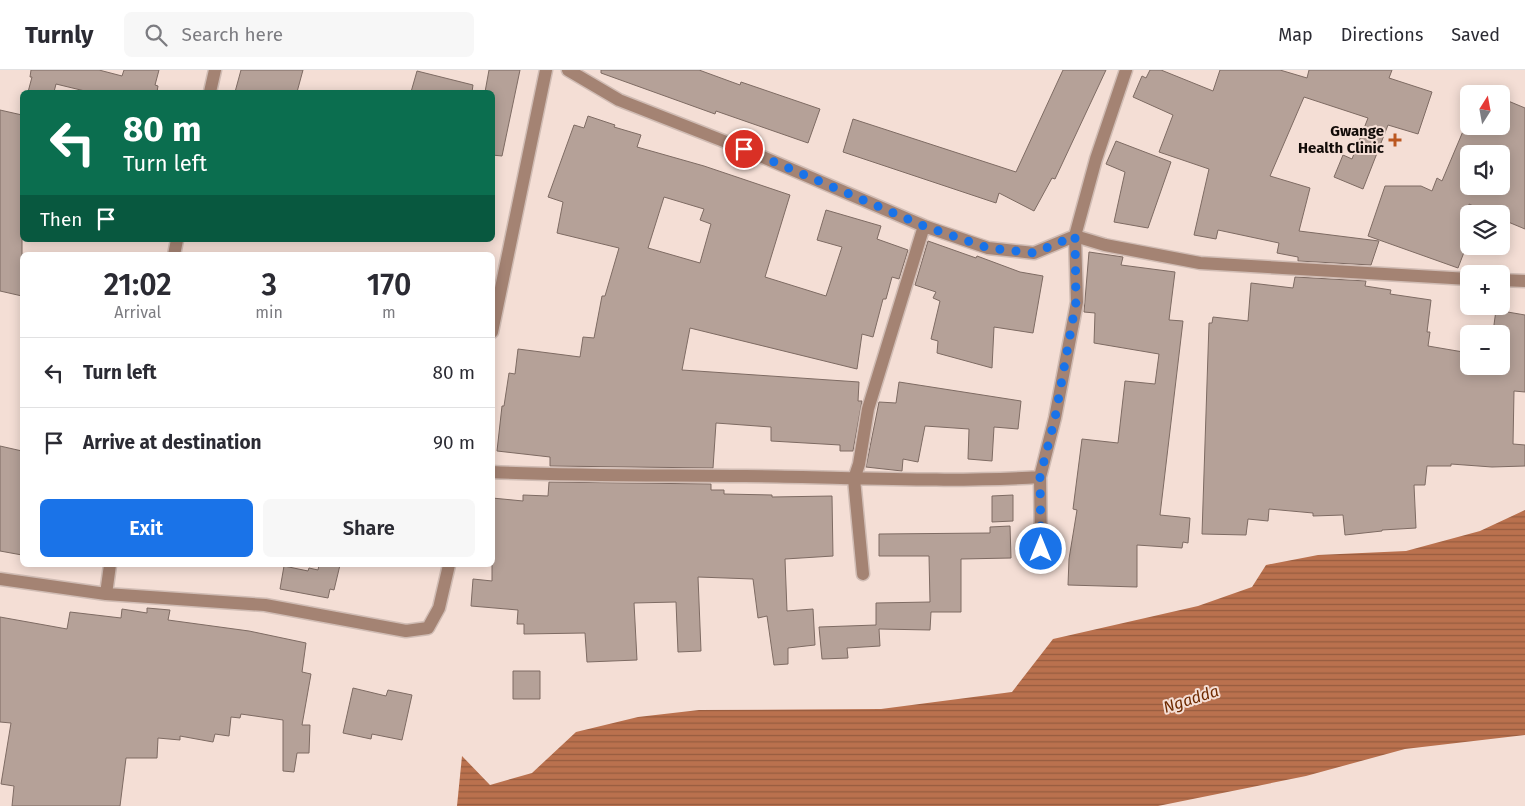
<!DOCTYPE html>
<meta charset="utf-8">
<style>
body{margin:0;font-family:"Fira Sans",sans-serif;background:#f7f7f7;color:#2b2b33;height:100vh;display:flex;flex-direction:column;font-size:19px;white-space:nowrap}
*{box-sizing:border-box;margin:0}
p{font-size:16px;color:#7c7c81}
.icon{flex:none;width:28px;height:28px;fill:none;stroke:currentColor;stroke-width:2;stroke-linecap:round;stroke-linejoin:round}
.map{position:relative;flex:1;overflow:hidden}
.side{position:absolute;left:20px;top:182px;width:475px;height:315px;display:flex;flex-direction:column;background:#fff;border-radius:8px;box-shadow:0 2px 12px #0003}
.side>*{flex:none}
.banner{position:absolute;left:20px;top:20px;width:475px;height:152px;border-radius:8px;box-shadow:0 2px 12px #0003;background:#0b6e4f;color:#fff;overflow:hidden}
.needle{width:32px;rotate:11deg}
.tools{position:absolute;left:1460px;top:15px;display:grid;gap:10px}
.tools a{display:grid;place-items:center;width:50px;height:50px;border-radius:8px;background:#fff;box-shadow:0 2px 12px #0003;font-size:25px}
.pin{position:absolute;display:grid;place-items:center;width:42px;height:42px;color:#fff;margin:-21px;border:2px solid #fff;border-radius:50%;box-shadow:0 1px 5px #0007}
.me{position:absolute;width:55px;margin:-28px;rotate:0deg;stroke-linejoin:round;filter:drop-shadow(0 0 4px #0008)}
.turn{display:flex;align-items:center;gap:18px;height:105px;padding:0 20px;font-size:22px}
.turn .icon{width:65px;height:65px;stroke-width:2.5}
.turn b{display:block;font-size:35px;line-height:42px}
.then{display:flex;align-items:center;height:48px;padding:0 20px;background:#0003;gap:10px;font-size:19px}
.eta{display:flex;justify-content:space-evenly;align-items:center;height:85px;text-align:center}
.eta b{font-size:30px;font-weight:600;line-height:35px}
.action{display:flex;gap:10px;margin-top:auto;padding:10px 20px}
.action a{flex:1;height:58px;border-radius:8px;background:#1a73e8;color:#fff;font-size:20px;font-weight:600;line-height:58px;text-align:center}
.action a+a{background:#f7f7f7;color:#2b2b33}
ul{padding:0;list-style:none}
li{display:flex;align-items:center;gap:15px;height:70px;padding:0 20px;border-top:1px solid #e1e1e2}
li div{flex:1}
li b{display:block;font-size:19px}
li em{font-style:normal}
header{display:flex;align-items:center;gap:30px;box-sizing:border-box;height:70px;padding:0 25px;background:#fff;border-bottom:1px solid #e1e1e2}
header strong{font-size:24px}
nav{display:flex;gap:28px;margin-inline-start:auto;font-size:18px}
.search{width:350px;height:45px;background:#f7f7f7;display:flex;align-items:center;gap:12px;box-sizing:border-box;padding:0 18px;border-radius:8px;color:#7c7c81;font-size:19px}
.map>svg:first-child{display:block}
.water{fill:url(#water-rules)}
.building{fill:#b5a198;stroke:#7e6b63;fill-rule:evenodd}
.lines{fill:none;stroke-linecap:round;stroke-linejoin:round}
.street-casing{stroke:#d0bcb4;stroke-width:15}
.street{stroke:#a48373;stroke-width:12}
.route{stroke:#1a73e8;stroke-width:9;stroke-dasharray:0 16.2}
.poi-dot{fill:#bb5720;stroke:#f4ded5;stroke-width:2}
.labels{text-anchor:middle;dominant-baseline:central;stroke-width:4;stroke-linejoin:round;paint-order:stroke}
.poi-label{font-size:15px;font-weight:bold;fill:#120b08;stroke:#f4ded5;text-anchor:end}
.water-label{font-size:16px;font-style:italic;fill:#6e2a00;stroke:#f4ded5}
</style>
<header>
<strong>Turnly</strong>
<div class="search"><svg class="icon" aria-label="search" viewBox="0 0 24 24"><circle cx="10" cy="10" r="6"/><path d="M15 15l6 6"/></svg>Search here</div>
<nav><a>Map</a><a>Directions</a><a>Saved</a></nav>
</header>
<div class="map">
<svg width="1525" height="736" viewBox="0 0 1525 736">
<defs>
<pattern id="water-rules" width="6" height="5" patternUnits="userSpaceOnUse" patternTransform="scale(1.25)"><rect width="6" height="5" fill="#ba714e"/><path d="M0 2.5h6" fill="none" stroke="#965b3f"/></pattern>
</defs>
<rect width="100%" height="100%" fill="#f4ded5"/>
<!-- water -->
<path class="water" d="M1525 440V665L1405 679 1306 706 1158 736H457L462 686 490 715 532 703 576 662 638 647 699 640 881 639 1012 622 1053 569 1198 536 1252 517 1266 495 1318 485 1406 481 1480 461Z"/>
<!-- building -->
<path class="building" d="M31 0H99L122 6 124 0H159L155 15 158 16 157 22H89L56 14 54 22H28L32 7H30Z
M241 0H303L297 22H235Z
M489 0H520L502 86 492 85V22H485Z
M601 0H699L740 15 741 12 820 39 808 73 716 41 715 44 601 3Z
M1063 0H1106L1055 109 1052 108 1034 141 999 123 996 133 843 82 853 49 1016 102Z
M1150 0H1161L1213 21 1220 0H1280L1307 8 1309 0H1392L1389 8 1432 22 1418 64 1388 55 1363 119 1334 107 1343 85 1352 89 1368 48 1304 27 1270 106 1310 118 1299 161 1379 171 1371 195 1298 191V187L1277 183 1279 173 1218 160 1216 169 1194 165 1209 99 1159 82 1173 45 1133 27 1142 6 1146 8Z
M417 1 473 15 472 22H411Z
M1501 28 1525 38V159L1501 149V144H1490L1469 134V169L1458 198 1368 166 1385 116H1421L1432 121 1437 108 1442 111 1469 47V56H1501ZM1469 84H1501V116H1469Z
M0 40 22 45V226L0 221Z
M588 46 615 55 614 57 641 65 637 77 704 96 790 125 765 207 826 226 842 177 817 170 826 140 881 156 877 169 908 180 899 209 892 207 886 229H883L873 267 862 264 857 299 690 258 682 300 859 312 858 331H862L853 381H840V375L771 371V357L716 353 713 398 550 396V387L497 381 502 336H504L509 303 515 304 518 279 580 287 583 267 594 268 602 226H605L619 178 557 163 563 132 548 127 574 55 584 58ZM664 127 704 139 700 150 711 154 700 193 648 178Z
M1116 71 1171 92 1148 158 1114 152 1125 102 1106 94Z
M928 171 976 188 977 186 1020 202 1043 206 1033 263 994 257 992 298 937 283 938 271 931 269 940 231 933 228 936 222 915 215Z
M1089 182 1123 187 1121 195 1175 202 1169 250 1183 251 1160 445 1190 448 1188 473 1183 472 1182 478 1137 475V517L1068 515 1069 489 1077 440 1073 439 1082 369 1118 373 1125 311 1155 314 1159 284 1094 273 1095 243 1084 242Z
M1295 207 1366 211 1365 216 1391 220 1390 224 1431 230 1427 262H1430L1428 276 1469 283V296H1501V264H1474L1475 260 1493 262 1496 240 1525 245V322L1514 321 1513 374 1525 375V396L1492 397 1451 394V396H1427L1425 415H1414L1416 458 1382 460V461L1345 465 1343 445 1313 446V443L1269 439 1268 451 1248 449 1246 465 1202 464 1209 253H1212L1213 247 1248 251 1251 213 1293 218Z
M899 312 1021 331 1018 359 994 357 992 391 968 389 969 359 925 356 918 392 903 389 902 401 866 397 879 332 896 333Z
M0 376 22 381V485L0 481Z
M549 412 711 414V420H724V424L772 425V427L832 426 833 486 785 489 787 541 813 539 815 575 788 578V594L774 595 767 546 758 548 753 509 698 507 701 581 678 582 676 532 634 533 637 590 587 592 585 563 524 564V554H517L518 540 471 536 473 509 492 511V428L523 431V425L548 426Z
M1013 425V451L992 452V426Z
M1010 456 1011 488 961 489V542H931L930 560 879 559 880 576 847 578 848 588 822 589 819 557 876 555V533L930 532 929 486H879V464L990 463V457Z
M319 495H340L334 520 330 519 328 528 280 519 284 496 308 501 309 498 318 500Z
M147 538 170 540 168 550 249 561 306 573 302 602 311 604 302 655H310L309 683H297L294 702 283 701V650L241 644 240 648 231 647 229 666 215 664 213 672 180 666V670L158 668 157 688H126L120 736H12L14 716 1 714 11 653 0 652V547L67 559 70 542 121 548 122 539 147 543Z
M513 601H540V629H513Z
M353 618 386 626 388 620 412 625 402 670 372 664 371 669 343 663Z"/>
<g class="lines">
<defs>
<path id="street" d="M568 0 619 30 744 79 924 156 988 178 1034 183 1075 166 1105 175 1200 193 1469 209
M210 22 215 0
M174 185 177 170
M1501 210 1525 211
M492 262 546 0
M492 402C577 406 661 405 745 406 844 407 942 413 1040 407
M1041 479 1040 407 1055 348 1077 232 1075 166 1096 89 1126 0
M863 504 854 409 859 394 868 339 924 156
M0 509 106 524 265 535 406 561 428 558 439 538 449 495
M106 524 110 495"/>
</defs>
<!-- street casing -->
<use href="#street" class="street-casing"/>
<!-- street -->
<use href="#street" class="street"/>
</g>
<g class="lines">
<!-- route -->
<path class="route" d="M744 79 924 156 988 178 1034 183 1075 166 1076 232 1055 348 1040 407 1041 479"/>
</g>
<!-- markers -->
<path class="poi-dot" d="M1392.5 62.5h5v5h5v5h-5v5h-5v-5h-5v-5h5z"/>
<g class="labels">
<!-- poi labels -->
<g class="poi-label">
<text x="1384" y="61">Gwange<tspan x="1384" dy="17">Health Clinic</tspan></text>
</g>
<!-- water labels -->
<g class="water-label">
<text transform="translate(1191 629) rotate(-18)">Ngadda</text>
</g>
</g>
</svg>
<div class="tools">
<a><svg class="needle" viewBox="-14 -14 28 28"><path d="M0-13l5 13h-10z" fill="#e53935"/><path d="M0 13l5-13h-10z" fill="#7c7c81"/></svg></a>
<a><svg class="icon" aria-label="sound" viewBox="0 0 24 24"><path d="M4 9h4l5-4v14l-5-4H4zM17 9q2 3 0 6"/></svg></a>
<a><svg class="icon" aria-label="layers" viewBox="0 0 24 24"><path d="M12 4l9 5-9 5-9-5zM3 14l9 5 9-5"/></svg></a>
<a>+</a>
<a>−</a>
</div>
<div class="pin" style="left:744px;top:79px;background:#d93025"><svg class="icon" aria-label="arrive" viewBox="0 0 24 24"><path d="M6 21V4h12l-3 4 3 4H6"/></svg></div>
<svg class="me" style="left:1041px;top:479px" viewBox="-20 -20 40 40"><circle r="17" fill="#1a73e8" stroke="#fff" stroke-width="3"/><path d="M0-11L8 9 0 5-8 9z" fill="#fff"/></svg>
<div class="banner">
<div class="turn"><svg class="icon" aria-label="left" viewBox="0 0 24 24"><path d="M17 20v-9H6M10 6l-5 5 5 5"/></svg><div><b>80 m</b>Turn left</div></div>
<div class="then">Then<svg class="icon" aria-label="arrive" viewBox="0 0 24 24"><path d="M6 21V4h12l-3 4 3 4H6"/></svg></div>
</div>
<section class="side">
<div class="eta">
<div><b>21:02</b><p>Arrival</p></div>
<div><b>3</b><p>min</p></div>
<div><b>170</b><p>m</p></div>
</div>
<ul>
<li><svg class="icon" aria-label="left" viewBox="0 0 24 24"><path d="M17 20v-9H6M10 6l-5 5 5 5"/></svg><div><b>Turn left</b></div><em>80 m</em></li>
<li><svg class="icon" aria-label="arrive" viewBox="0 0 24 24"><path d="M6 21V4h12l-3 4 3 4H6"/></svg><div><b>Arrive at destination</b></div><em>90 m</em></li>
</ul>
<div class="action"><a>Exit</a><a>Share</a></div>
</section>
</div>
